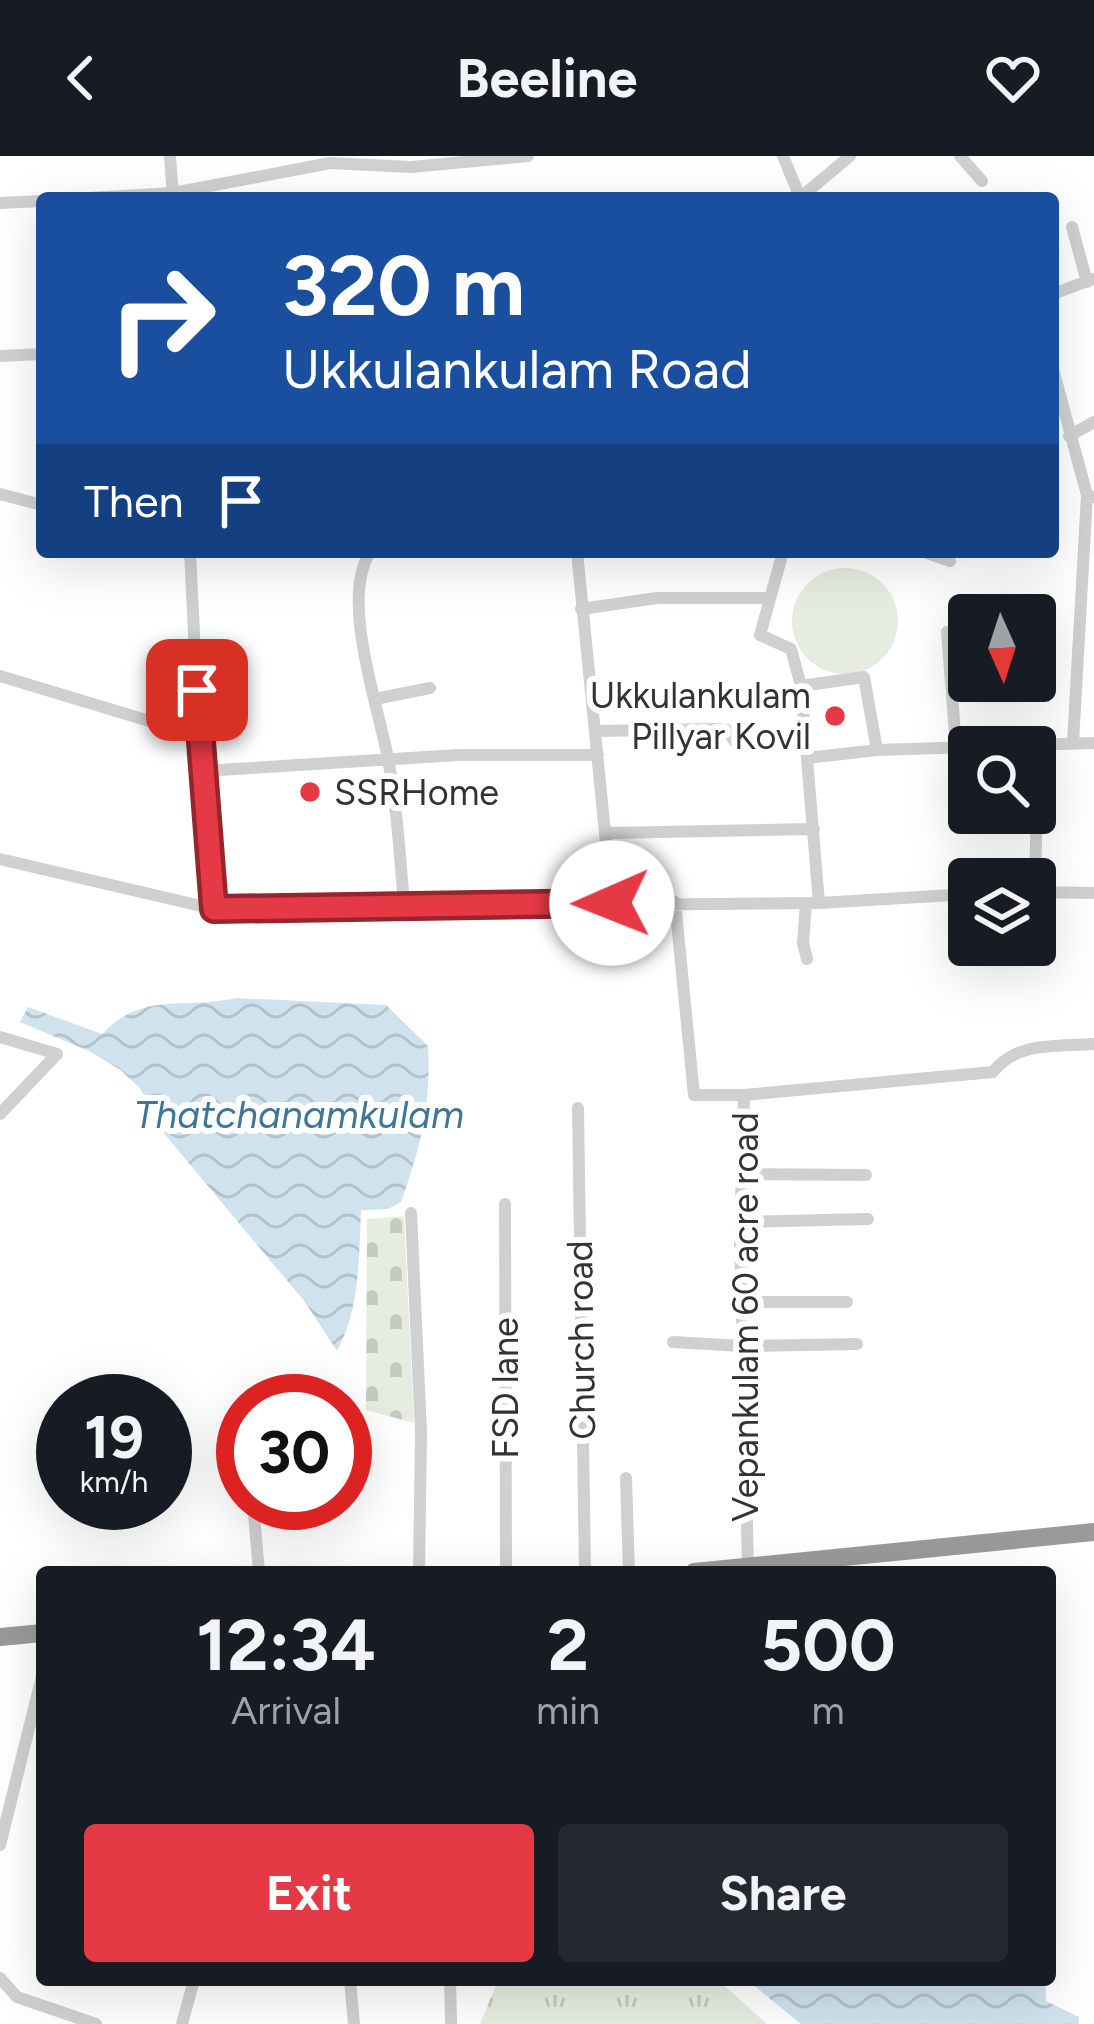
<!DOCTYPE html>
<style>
body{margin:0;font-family:Figtree,sans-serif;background:#242831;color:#f1f3f6;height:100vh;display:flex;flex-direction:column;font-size:45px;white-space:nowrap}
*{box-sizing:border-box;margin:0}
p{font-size:39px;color:#9ea1a6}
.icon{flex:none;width:66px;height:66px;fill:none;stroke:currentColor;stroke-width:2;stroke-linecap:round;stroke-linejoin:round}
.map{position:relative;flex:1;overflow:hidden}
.side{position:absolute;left:36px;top:1410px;width:1020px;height:420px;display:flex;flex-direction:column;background:#171b24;border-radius:12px;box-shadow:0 12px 48px #0002}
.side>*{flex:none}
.banner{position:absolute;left:36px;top:36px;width:1023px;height:366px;border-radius:12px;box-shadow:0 12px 48px #0002;background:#1a4fa0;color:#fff;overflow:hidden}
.needle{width:78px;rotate:177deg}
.tools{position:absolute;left:948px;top:438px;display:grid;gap:24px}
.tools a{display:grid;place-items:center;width:108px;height:108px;border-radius:12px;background:#171b24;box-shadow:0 12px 48px #0002;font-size:60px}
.speed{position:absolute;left:36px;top:1218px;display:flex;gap:24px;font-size:60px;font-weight:700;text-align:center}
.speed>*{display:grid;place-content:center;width:156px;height:156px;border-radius:50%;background:#171b24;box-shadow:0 12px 48px #0002;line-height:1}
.speed small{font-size:30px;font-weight:400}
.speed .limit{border:18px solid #d22;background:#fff;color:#111}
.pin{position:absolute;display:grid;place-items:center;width:102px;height:102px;color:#fff;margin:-51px;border-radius:24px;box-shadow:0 6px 18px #0006}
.me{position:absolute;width:132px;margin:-66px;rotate:269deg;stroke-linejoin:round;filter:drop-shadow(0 0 9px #0008)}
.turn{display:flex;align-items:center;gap:42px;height:252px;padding:0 48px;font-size:54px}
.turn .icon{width:156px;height:156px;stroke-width:2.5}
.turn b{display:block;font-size:84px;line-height:102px}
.then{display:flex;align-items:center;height:114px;padding:0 48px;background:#0003;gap:24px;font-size:45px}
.eta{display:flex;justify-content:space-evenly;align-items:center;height:204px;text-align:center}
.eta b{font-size:72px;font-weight:700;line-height:84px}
.action{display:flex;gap:24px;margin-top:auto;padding:24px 48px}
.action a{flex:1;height:138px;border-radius:12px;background:#e63946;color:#fff;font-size:48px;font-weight:700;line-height:138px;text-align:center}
.action a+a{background:#242831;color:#f1f3f6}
header{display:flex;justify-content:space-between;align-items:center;height:156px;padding:0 48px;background:#171b24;font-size:54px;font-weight:700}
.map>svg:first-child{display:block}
.grass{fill:url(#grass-tufts)}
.cemetery{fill:url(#cemetery-stones)}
.pitch{fill:#e6ecdf}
.water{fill:url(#water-waves)}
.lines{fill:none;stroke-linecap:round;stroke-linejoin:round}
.minor{stroke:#d0d0d0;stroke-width:12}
.highway{stroke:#9a9a9a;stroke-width:18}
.route-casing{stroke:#96252e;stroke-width:30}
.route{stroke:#e63946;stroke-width:21}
.poi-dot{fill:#e63946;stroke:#fff;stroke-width:4.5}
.labels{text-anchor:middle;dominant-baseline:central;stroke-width:12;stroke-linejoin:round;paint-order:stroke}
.poi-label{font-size:36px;fill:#333;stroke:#fff;text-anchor:end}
.street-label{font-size:36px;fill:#333;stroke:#fff}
.water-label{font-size:39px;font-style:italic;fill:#3f7597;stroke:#fff}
</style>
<header><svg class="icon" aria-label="back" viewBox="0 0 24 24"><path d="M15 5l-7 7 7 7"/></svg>Beeline<svg class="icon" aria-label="heart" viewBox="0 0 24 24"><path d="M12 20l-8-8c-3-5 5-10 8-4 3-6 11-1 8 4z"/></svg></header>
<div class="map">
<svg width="1094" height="1868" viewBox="0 0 1094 1868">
<defs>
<pattern id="grass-tufts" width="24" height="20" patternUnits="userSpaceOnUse" patternTransform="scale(3)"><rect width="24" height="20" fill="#e6ecdf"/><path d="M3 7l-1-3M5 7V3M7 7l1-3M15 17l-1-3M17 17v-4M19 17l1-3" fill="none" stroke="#c6cbc0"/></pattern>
<pattern id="cemetery-stones" width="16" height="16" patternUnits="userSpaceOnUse" patternTransform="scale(3)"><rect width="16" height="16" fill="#e6ecdf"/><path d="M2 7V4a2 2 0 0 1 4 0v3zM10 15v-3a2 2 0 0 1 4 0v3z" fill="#c6cbc0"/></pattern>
<pattern id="water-waves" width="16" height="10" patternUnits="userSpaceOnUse" patternTransform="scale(3)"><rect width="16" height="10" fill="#cfe2ee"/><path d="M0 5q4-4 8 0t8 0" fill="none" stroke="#b2c2cd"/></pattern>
</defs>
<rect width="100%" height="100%" fill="#fff"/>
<!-- grass -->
<path class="grass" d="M498 1824H718L767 1868H480Z"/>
<!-- cemetery -->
<path class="cemetery" d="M404 1060 414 1267 366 1254 367 1063Z"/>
<!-- pitch -->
<path class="pitch" d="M792 465a53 53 0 1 1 106 0a53 53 0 1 1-106 0Z"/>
<!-- water -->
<path class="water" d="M236 842 386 849 428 890C431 950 421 990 401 1046L388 1053 361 1054C359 1101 360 1153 337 1195L305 1146 162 975 140 932 119 913 89 895 20 866 28 851 102 878C143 835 181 854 236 842Z
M747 1824H1045L1046 1845 1079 1861V1868H801Z"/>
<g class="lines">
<!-- minor -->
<path class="minor" d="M170 0 173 41
M783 0 799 39
M960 0 982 25
M87 42 173 37 330 7 411 11 528 0
M800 42 850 0
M0 47 42 45
M1072 71 1087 126
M1053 138 1093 123
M0 200 42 198
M1053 213 1087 339
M1069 280 1094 266
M0 338 42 349
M190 396 199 580 214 753
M370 396C340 444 378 548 388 603 397 651 400 700 404 749
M577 396 612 747
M783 396 760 479 791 493 801 530 819 747
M924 396 950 405
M581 453 657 442H768
M947 476 956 590
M0 520 199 580
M801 530 864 521 877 594
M375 543 430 532
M596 575 715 573 727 574 735 586 805 587
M1073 587 1087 339 1094 341
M807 602 877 594 1094 587
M203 615 458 599H598
M607 677 814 673
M0 703 214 753 819 747 969 738
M1035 732 1038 588
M1035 736 1094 737
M675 746 694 939H744L740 1081 748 1410
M806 747 803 787 807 803
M0 881 57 898 0 958
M744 939 993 916C1017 885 1057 891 1094 888
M578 952 585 1416
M741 1018 866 1019
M505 1048 506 1416
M411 1057 421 1276 419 1416
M740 1066 868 1063
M741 1146H847
M673 1186 741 1190 857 1188
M626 1322 629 1416
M253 1347 259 1416
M0 1689 42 1520
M0 1822 17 1841 96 1868
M350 1824 354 1868
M450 1824 451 1868
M182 1868 194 1824"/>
<!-- highway -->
<path class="highway" d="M694 1416 1094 1376
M0 1481 42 1477"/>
</g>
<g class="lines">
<defs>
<path id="route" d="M197 534 214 753 612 747"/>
</defs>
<!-- route casing -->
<use href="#route" class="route-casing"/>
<!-- route -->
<use href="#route" class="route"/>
</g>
<!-- markers -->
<g class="poi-dot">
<circle cx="835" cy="560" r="12"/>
<circle cx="310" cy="636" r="12"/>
</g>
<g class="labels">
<!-- poi labels -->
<g class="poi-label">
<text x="811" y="539">Ukkulankulam<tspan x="811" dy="41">Pillyar Kovil</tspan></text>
<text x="334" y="636" text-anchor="start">SSRHome</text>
</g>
<!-- street labels -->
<g class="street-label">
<text transform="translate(745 1161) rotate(-90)">Vepankulam 60 acre road</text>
<text transform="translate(581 1184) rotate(-91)">Church road</text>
<text transform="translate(505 1232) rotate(-90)">FSD lane</text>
</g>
<!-- water labels -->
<g class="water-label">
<text x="299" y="958">Thatchanamkulam</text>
</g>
</g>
</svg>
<div class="tools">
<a><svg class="needle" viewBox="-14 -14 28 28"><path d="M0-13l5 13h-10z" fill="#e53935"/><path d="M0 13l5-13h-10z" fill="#9ea1a6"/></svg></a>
<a><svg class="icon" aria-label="search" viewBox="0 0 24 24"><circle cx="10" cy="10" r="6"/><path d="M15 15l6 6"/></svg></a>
<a><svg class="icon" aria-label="layers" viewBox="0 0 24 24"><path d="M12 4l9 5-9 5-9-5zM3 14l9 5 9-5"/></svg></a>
</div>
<div class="speed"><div>19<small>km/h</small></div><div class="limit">30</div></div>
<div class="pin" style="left:197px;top:534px;background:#d93025"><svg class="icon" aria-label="arrive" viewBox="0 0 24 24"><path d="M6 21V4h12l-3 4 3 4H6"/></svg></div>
<svg class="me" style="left:612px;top:747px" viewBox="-20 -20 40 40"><circle r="19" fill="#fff"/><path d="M0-13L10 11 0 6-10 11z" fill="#e63946"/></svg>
<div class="banner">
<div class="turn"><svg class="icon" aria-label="right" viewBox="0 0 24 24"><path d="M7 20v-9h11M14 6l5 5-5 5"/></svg><div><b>320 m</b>Ukkulankulam Road</div></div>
<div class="then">Then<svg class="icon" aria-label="arrive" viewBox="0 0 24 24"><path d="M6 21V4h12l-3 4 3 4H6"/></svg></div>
</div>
<section class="side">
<div class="eta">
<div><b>12:34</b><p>Arrival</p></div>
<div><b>2</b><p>min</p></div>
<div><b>500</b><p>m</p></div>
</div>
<div class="action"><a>Exit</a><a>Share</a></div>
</section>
</div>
